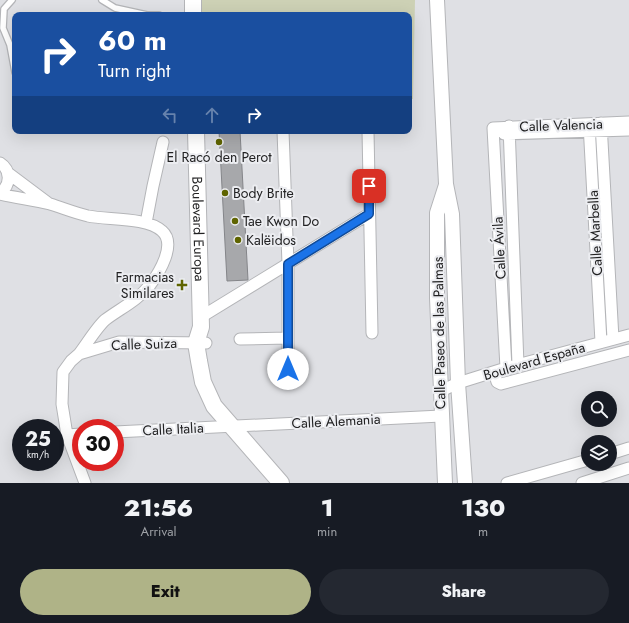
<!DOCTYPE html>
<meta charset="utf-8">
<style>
body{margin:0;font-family:Jost,sans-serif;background:#242831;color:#f1f3f6;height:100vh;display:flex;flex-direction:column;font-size:15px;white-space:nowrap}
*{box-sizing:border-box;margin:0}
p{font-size:13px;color:#9ea1a6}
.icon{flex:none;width:22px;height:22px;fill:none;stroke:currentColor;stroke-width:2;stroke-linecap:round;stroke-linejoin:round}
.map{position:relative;height:483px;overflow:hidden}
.side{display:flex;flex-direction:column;background:#171b24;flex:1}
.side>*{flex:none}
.banner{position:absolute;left:12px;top:12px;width:400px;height:122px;border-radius:8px;box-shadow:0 4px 16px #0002;background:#1a4fa0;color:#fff;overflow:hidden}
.tools{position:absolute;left:581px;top:391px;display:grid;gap:8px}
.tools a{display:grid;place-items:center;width:36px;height:36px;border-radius:50%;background:#171b24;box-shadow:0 4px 16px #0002;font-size:20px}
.speed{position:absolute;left:12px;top:419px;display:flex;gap:8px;font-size:20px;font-weight:700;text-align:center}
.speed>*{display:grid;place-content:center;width:52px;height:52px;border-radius:50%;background:#171b24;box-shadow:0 4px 16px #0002;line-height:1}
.speed small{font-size:10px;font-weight:400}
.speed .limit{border:6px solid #d22;background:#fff;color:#111}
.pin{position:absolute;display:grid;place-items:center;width:34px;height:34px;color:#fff;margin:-17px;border-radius:8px;box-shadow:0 2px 6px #0006}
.me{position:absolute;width:44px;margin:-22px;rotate:0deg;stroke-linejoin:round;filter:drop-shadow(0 0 3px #0008)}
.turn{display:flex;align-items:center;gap:14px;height:84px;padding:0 20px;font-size:18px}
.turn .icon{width:52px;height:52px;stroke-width:2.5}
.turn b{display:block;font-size:28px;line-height:34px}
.lanes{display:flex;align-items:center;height:38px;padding:0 20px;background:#0003;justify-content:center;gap:20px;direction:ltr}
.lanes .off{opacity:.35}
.eta{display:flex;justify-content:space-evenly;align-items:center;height:68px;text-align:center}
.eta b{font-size:24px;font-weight:800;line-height:28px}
.primary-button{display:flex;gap:8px;margin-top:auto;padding:8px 20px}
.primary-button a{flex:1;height:46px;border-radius:24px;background:#afb387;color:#111;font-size:16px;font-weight:800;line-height:46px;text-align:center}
.primary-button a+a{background:#242831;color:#f1f3f6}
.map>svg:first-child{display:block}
.green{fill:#cdd1b5}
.building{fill:#a7a8ab;stroke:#848589}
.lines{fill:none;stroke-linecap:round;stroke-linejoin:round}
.service-casing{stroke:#b4b5b8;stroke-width:8}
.minor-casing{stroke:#b4b5b8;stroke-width:13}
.tertiary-casing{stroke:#b4b5b8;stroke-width:16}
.secondary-casing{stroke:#b4b5b8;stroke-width:18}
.service{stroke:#fff;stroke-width:5.5}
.minor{stroke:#fff;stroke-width:11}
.tertiary{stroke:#fff;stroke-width:14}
.secondary{stroke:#fff;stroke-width:16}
.route-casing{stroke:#114b97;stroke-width:10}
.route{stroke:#1a73e8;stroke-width:7}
.poi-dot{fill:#5f6400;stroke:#ecedf1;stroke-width:1.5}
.labels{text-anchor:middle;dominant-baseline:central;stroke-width:4;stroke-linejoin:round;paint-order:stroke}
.street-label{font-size:14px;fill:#222223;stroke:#ecedf1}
.poi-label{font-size:14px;fill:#222223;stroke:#ecedf1;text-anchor:start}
</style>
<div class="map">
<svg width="629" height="483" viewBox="0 0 629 483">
<rect width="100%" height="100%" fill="#dfe0e4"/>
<!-- green -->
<path class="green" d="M201 0H415L413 99H409V15H202Z"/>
<!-- building -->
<path class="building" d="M219 131H240L248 280 227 281Z"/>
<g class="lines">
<defs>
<path id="service" d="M12 0 4 9 3 28 10 45 15 72
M102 0 115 8 147 15H159"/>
<path id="minor" d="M601 123 613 339
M589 124 601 342
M509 126 518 365
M283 131 288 264V369
M368 131 372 333
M504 134 629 130
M0 163C11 170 11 185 0 193
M8 173 48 203
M0 194C17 198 34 200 50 204 63 208 75 213 88 216 108 220 147 217 162 231 177 244 159 273 150 285 137 301 121 308 105 320 97 327 86 345 79 354
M146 223 153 186 163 142
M201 317 369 214
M240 339 288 338
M506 368 493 128 629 122
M494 372 497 382 501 384 629 350
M441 391 458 383 506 368 629 335
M115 432 441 416
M67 435 81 434
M610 454 629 448
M85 483 67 435 62 404 63 372 71 361 79 354 119 342 206 343
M507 483 588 460
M582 483 629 468"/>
<path id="tertiary" d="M437 0 446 184 452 214 458 383 465 483
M445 483 437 298V213L446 185"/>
<g id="secondary">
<path d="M193 15V0"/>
<path id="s1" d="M196 131 201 327 196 343 199 361 203 382 214 406 281 483"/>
</g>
</defs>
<!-- service casing -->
<use href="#service" class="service-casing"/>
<!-- minor casing -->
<use href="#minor" class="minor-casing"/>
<!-- tertiary casing -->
<use href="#tertiary" class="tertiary-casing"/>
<!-- secondary casing -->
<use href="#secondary" class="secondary-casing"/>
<!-- service -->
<use href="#service" class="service"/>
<!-- minor -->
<use href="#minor" class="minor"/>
<!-- tertiary -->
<use href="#tertiary" class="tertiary"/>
<!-- secondary -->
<use href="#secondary" class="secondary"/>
</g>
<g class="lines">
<defs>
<path id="route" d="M288 369V264L369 214V186"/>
</defs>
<!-- route casing -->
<use href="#route" class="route-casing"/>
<!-- route -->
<use href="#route" class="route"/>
</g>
<!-- markers -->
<g class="poi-dot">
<circle cx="219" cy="142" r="4"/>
<circle cx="225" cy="193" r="4"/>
<circle cx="235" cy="221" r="4"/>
<circle cx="238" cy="240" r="4"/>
<path d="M180 279h4v4h4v4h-4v4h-4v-4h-4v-4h4z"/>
</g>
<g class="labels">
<!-- street labels -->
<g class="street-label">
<text transform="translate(561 125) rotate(-2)">Calle Valencia</text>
<text stroke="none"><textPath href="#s1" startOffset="98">Boulevard Europa</textPath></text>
<text transform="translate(595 233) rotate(-93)">Calle Marbella</text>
<text transform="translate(499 248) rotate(-93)">Calle Ávila</text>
<text transform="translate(439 333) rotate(-91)">Calle Paseo de las Palmas</text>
<text transform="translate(144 344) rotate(-2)">Calle Suiza</text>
<text transform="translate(534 361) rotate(-16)">Boulevard España</text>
<text transform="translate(336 421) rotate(-3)">Calle Alemania</text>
<text transform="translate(173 429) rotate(-3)">Calle Italia</text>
</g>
<!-- poi labels -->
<g class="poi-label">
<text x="219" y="157" text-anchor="middle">El Racó den Perot</text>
<text x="233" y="193">Body Brite</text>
<text x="243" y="221">Tae Kwon Do</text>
<text x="246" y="240">Kalëidos</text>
<text x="174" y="277" text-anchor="end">Farmacias<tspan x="174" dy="16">Similares</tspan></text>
</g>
</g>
</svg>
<div class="tools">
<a><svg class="icon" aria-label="search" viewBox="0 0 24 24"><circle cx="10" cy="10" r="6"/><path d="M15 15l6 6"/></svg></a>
<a><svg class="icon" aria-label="layers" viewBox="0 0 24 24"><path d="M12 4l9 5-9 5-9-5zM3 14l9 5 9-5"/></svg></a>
</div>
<div class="speed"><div>25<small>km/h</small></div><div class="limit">30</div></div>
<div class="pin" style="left:369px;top:186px;background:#d93025"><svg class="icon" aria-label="arrive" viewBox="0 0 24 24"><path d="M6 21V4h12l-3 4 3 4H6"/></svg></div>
<svg class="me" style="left:288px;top:369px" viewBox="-20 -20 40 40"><circle r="19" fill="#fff"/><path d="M0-13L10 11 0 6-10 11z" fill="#1a73e8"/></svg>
<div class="banner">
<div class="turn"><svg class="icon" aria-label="right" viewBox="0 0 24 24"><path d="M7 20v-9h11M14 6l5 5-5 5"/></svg><div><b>60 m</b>Turn right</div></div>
<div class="lanes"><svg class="icon off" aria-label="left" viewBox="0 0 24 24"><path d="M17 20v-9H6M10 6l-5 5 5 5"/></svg><svg class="icon off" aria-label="ahead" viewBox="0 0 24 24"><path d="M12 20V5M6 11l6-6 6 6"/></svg><svg class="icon" aria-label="right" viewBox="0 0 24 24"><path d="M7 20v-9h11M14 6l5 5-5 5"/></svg></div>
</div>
</div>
<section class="side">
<div class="eta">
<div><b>21:56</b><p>Arrival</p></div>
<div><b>1</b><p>min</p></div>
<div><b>130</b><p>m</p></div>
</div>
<div class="primary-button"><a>Exit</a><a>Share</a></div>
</section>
